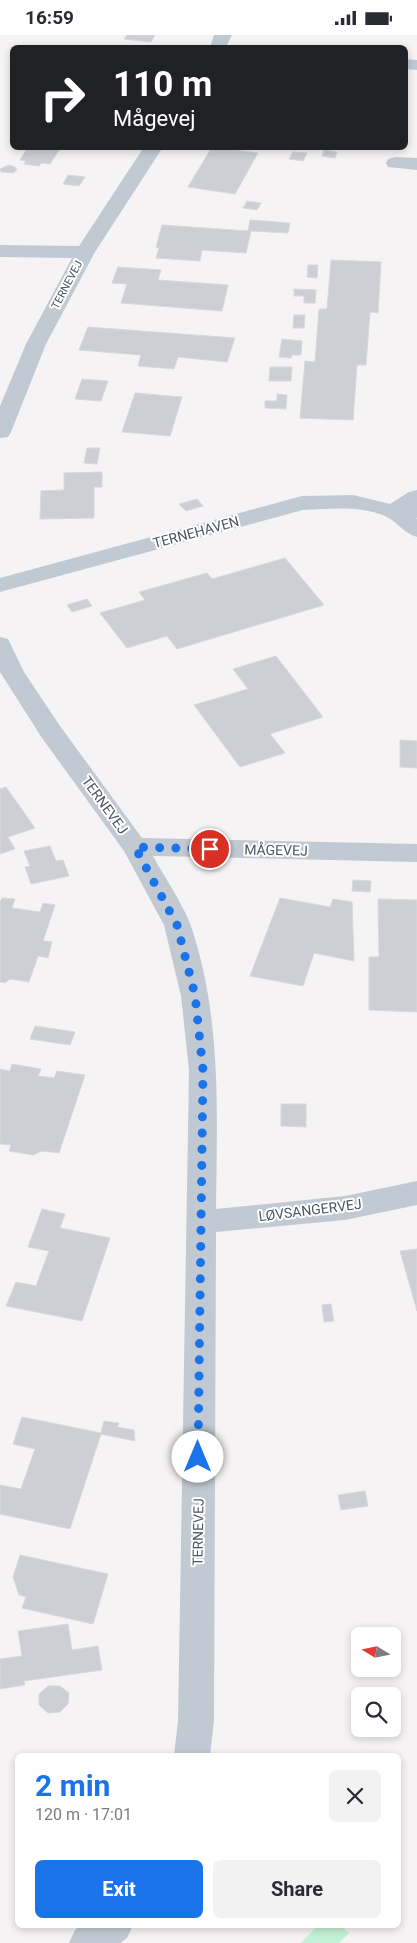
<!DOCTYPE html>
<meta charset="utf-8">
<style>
body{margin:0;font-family:Roboto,sans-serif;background:#f2f2f3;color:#2b2b33;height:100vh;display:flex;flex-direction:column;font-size:19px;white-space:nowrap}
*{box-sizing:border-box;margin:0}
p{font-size:16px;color:#7c7c81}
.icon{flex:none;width:28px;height:28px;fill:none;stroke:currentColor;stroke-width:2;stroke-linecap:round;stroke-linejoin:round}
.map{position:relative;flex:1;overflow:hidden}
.side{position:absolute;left:15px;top:1718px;width:386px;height:175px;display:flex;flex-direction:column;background:#fff;border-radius:8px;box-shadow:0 2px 8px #0003}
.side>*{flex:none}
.banner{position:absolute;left:10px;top:10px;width:398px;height:105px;border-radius:8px;box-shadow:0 2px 8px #0003;background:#202124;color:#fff;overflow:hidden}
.needle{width:32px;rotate:280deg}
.tools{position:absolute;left:351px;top:1592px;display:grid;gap:10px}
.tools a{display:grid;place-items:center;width:50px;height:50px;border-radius:8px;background:#fff;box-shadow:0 2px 8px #0003;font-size:25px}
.pin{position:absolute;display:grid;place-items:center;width:42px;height:42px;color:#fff;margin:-21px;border:2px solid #fff;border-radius:50%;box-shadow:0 1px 5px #0007}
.me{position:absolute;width:55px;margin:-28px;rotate:0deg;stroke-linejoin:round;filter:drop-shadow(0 0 4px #0008)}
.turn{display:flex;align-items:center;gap:18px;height:105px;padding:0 20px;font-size:22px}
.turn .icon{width:65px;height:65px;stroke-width:2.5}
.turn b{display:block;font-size:35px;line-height:42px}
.round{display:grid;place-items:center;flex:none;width:52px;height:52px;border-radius:8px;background:#f2f2f3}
.overview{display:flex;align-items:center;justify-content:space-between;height:85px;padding:0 20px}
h1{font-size:30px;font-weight:700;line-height:38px;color:#1a73e8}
.cta{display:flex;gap:10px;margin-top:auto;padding:10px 20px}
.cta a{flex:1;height:58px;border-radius:8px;background:#1a73e8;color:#fff;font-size:20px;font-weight:700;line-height:58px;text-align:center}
.cta a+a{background:#f2f2f3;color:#2b2b33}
.status{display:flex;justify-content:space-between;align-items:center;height:35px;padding:0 25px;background:#fff;direction:ltr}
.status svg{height:14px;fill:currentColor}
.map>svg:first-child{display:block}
.green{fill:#c3f1d5}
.building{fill:#cdcfd5;stroke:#d7d9de}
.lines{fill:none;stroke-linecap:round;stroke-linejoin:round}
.lane{fill:#c1cad2;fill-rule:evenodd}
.street{fill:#c1cad2;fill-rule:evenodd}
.route{stroke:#1a73e8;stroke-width:9;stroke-dasharray:0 16.2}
.labels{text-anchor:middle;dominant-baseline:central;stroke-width:4;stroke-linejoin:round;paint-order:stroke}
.far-street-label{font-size:11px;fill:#4a5661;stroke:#fff}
.street-label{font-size:14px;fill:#4a5661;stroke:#fff}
</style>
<div class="status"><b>16:59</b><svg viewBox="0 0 49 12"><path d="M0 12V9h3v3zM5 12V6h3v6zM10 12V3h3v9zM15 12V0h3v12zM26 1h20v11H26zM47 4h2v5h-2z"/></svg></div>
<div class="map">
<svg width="417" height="1908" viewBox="0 0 417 1908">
<rect width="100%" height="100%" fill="#f5f3f3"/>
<!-- green -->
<path class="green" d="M318 1890H340L349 1898 339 1908H301Z"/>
<!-- building -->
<path class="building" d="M127 0H155L151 7 124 4Z
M28 112H61L50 129 41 128 39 131 24 129 26 126 20 125Z
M212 112 258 118 235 159 188 152Z
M324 115 337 117 335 123 322 121Z
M293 117 307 118 303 126 289 124Z
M9 130 15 132 17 135 13 138 1 137 0 134Z
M68 140 85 142 79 151 63 149Z
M247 166 261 168 257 175 243 173Z
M250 185 290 188 288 198 251 196 246 218 202 215 200 226 156 223 159 213 156 212 162 190 248 196Z
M331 225 381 227 378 278 370 277 366 330H357L353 385 300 383 305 326 315 327 319 274H327Z
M308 230H318L317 243 307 242Z
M118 232 161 235 158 245 228 250 222 276 121 268 127 249 112 248Z
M294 254 316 255 315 268H304V261H294Z
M294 280H305L304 293H293Z
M88 292 235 303 227 327 178 322 174 334 138 331 141 320 79 315Z
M282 304 302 306 301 320H292L291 323 279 322Z
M270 332H292L291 346H269Z
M82 344 108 346 101 366 75 364Z
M135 358 182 362 170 401 122 397Z
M277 359 287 360 286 374 265 373V366H277Z
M87 413H100L97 429 84 428Z
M102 437V452H94V483L40 484 41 456 64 455V438Z
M197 464 203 471 186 476 179 469Z
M285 523 324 570 177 614 167 601 127 613 100 578 145 565 139 557 207 538 212 544Z
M87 564 92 571 72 577 67 570Z
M276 621 323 682 270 699 285 718 240 732 194 670 248 654 233 634Z
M400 705 417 706V733L400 732Z
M6 752 35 793 8 802 15 814 0 819V754Z
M50 811 56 826 63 825 69 841 31 849 25 832 30 831 24 816Z
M353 845 371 846 370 857 352 856Z
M2 863 15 864 12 873 40 877 43 868 55 870 43 906 52 907 48 923 38 921 29 947 10 944 5 948 0 947V867Z
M280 863 330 872 333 864 352 867 354 926 314 918 303 951 250 941Z
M378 864 417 865V977L369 975V922H379Z
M35 991 75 997 70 1010 30 1004Z
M12 1029 41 1034 38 1041 54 1043 57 1036 85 1040 59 1118 42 1116 33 1120 9 1116 11 1110 0 1109V1034L10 1036Z
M281 1069H306V1092L281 1091Z
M42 1174 65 1179 60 1193 110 1203 82 1286 6 1271 16 1247 36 1251 49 1216 28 1212Z
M417 1214V1276L400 1216Z
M331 1269 334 1286 324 1287 322 1270Z
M22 1382 101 1398 104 1386 119 1388 117 1392 134 1395 135 1406 101 1399 70 1494 0 1479V1450L21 1454 35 1414 13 1409Z
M365 1456 368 1471 341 1475 338 1460Z
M20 1520 108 1539 93 1589 22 1573 26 1562 19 1560 13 1542Z
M68 1589 72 1615 98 1611 102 1635 24 1646 25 1650 0 1654V1624L22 1621 18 1596Z
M48 1651H60L69 1658 68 1669 60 1677 48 1678 39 1670V1659Z"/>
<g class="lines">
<!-- lane -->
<path class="lane" d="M393 470 417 471V483L387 480 384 476 387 472Z"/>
<!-- street -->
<path class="street" d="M214 0H232L226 12H210Z
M405 24 417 25V35L405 34Z
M144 112H163L95 217 46 309 11 397 8 402 0 403V371L26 309 72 223 0 222V210L79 211Z
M395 122 417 123V135L388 132 386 128 388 124Z
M417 455V471L408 477 417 484V502C403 498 397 486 385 481 359 470 329 474 303 475L0 557V543L302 461 353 460 390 469 409 457Z
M0 602 8 604 24 637 60 691 142 803 417 809V827L153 821C164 841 184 871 191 891 222 983 217 1079 216 1174L345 1161 417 1146V1170L345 1185 216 1197 214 1686 210 1720H174L178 1686 189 1035 181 961 164 890 124 816 42 703 0 637Z
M82 1890H133L127 1903 120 1908H69L75 1895Z"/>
</g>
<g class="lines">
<!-- route -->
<path class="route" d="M198 1422 203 1035 195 960 177 890 135 812 210 814"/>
</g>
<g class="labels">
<!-- far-street labels -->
<g class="far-street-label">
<text transform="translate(67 250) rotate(-62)">TERNEVEJ</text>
</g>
<!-- street labels -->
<g class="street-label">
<text transform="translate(196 497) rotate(-15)">TERNEHAVEN</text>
<text transform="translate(105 770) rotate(54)">TERNEVEJ</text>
<text transform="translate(276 815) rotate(1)">MÅGEVEJ</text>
<text transform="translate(310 1175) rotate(-7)">LØVSANGERVEJ</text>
<text transform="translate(198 1497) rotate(-89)">TERNEVEJ</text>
</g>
</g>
</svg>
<div class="tools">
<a><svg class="needle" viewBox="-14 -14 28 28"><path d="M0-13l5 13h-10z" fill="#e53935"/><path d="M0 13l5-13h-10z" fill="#7c7c81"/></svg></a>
<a><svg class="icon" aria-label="search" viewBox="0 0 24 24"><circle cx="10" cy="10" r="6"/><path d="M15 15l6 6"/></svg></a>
</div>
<div class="pin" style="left:210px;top:814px;background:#d93025"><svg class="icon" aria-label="arrive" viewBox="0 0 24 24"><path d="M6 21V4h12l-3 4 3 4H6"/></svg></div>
<svg class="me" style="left:198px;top:1422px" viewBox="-20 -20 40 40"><circle r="19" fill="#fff"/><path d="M0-13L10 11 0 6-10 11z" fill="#1a73e8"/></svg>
<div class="banner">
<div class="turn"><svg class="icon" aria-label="right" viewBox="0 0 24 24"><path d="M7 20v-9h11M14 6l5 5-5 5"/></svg><div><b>110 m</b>Mågevej</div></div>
</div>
<section class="side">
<div class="overview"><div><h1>2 min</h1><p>120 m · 17:01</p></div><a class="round"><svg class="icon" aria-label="close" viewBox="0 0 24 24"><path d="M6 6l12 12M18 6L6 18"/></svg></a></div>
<div class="cta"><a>Exit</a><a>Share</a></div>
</section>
</div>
